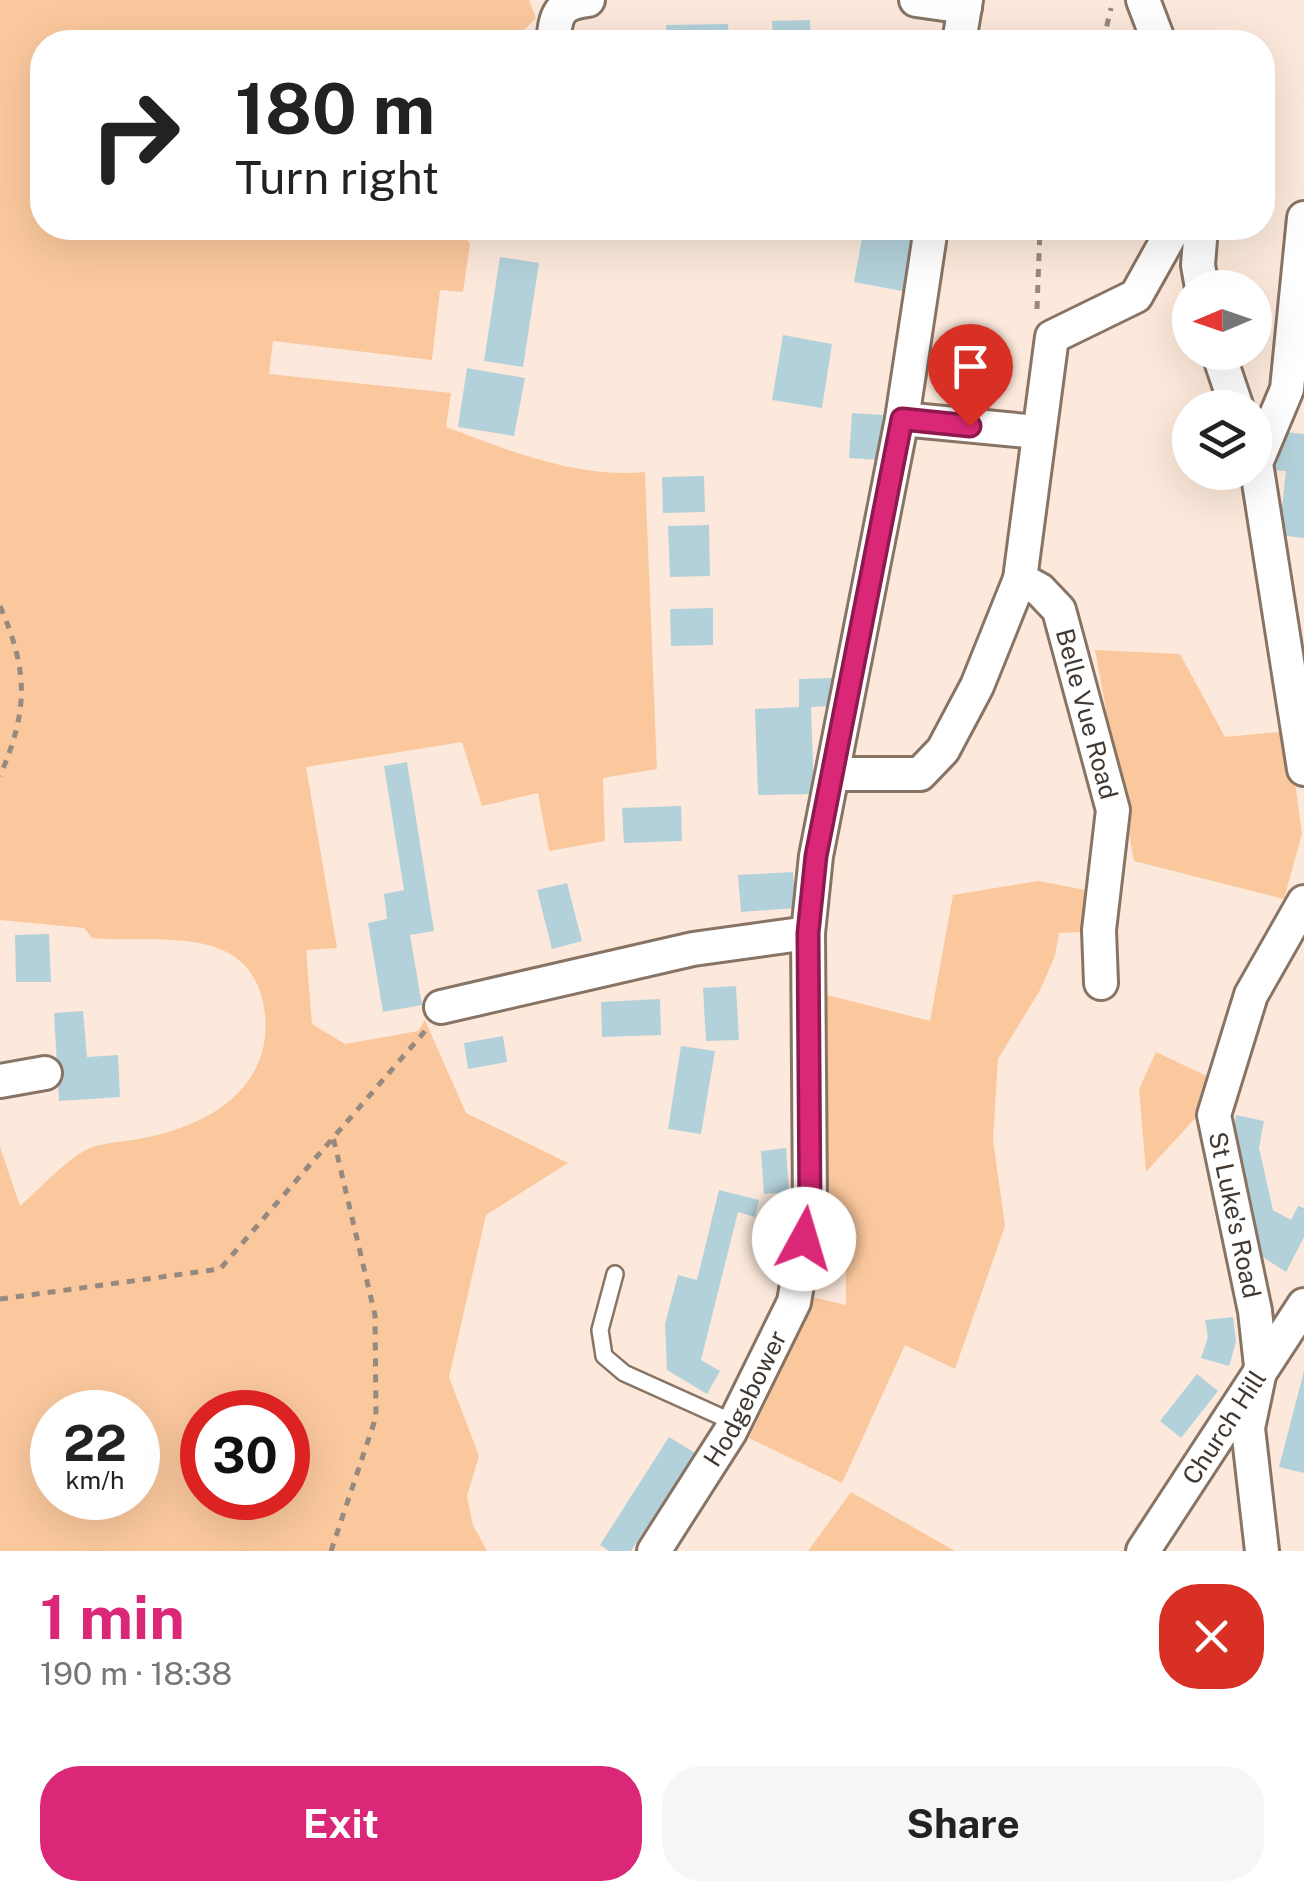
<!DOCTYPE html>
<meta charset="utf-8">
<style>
body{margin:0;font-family:"Public Sans",sans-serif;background:#f6f6f6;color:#222;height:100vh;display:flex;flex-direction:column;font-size:38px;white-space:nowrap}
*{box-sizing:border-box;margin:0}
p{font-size:32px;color:#767676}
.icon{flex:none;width:55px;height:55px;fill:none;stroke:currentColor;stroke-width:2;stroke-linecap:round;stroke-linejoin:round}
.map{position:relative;height:1551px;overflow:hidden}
.side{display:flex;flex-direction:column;background:#fff;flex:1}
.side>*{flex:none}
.hud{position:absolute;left:30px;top:30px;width:1245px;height:210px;border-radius:40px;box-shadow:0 10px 40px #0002;background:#fff;color:#222;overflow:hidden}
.needle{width:65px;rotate:268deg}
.fabs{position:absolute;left:1172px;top:270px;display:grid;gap:20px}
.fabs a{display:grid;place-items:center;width:100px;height:100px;border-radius:50%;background:#fff;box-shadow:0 10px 40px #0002;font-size:50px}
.speed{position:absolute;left:30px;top:1390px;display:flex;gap:20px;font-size:50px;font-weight:700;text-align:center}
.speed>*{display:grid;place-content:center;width:130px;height:130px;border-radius:50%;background:#fff;box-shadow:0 10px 40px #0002;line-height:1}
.speed small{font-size:25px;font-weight:400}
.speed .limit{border:15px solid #d22;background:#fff;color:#111}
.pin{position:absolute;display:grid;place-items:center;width:85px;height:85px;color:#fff;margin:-102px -42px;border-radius:50% 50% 50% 0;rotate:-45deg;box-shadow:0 0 10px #0007}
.pin .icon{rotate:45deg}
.me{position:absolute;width:110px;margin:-55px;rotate:6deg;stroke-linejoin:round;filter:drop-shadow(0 0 8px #0008)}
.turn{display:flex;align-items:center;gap:35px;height:210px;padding:0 40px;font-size:45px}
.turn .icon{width:130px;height:130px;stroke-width:2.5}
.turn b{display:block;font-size:70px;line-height:85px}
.round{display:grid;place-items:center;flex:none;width:105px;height:105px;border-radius:40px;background:#f6f6f6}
.summary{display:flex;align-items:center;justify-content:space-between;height:170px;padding:0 40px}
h1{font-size:60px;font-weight:700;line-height:75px;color:#db2777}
.action{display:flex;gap:20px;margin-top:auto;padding:20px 40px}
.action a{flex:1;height:115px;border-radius:40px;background:#db2777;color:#fff;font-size:40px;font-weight:700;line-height:115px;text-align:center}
.action a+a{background:#f6f6f6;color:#222}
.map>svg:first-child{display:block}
.green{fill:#fbc89d;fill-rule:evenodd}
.building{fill:#b3d1da}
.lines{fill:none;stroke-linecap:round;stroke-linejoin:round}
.lane-casing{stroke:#887464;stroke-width:20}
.street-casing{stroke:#887464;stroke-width:38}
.path{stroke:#96897f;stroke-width:5;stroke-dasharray:8 8;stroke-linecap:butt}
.lane{stroke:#fff;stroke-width:15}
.street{stroke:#fff;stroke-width:32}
.route-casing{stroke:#8e194d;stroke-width:25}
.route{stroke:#db2777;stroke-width:18}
.labels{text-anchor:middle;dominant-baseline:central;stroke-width:8;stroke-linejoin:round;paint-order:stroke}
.street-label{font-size:25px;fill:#413831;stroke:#fff}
</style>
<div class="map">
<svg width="1304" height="1551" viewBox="0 0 1304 1551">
<rect width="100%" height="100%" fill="#fce9db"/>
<!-- green -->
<path class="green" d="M0 0H529L536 18 512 42H42V228H459L470 244 463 292 440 290 432 360 273 341 269 374 451 393 446 427C507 450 578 479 645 472L657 769 603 778 605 841 549 851 538 793 482 806 462 742 306 767 337 948 306 950 312 1024 345 1044 418 1031 425 1020 466 1113 568 1163 486 1215 449 1377 479 1456 467 1496 473 1525 487 1551H0V1147L20 1206C40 1189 61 1164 84 1151 99 1142 126 1142 144 1138 211 1125 276 1086 264 1008 250 921 157 944 92 938L84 928 0 920ZM52 1412H138V1498H52ZM288 1412V1498H202V1412Z
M1095 650 1180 654 1225 737 1288 731 1302 834 1284 899 1134 861Z
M1038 881 1091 891 1083 932 1059 933 1055 956 1040 990 998 1059 993 1140 1005 1226 955 1369 905 1345 842 1483 749 1438 797 1336 808 1296 846 1305V1253L820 1245 819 993 930 1021 953 895Z
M1156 1052 1211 1078 1199 1114 1146 1172 1139 1089Z
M851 1492 955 1551H808Z"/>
<!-- building -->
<path class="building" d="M810 20 811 42H773L772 21Z
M728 24 729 42H666V25Z
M900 30H941V42H900Z
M864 228H919L907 292 854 282Z
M500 257 539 263 523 367 484 361Z
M783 335 832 344 822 408 772 400Z
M467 368 525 378 514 436 458 427Z
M852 413 883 415 880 460 849 458Z
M1286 432 1304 434V538L1279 535 1286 471 1270 470 1272 443 1284 444Z
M704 476 705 512 663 513 662 477Z
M709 525 710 576 670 577 668 526Z
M713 608V645L671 646 670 609Z
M833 678 834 706 811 707 814 794 758 795 755 709 799 707V679Z
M407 762 434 931 410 935 422 1005 383 1012 368 923 387 919 384 894 404 890 384 766Z
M681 806 682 841 624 843 622 808Z
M793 872 796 908 741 912 738 875Z
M567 883 582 941 552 949 537 890Z
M49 934 51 982H16L15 935Z
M736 986 739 1040 706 1041 703 988Z
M660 999 661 1035 602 1037 601 1002Z
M83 1011 87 1057 118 1055 120 1097 59 1101 54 1013Z
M503 1036 507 1062 468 1069 464 1043Z
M681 1046 715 1051 701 1134 668 1129Z
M1236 1115 1264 1121 1259 1148 1273 1210 1291 1220 1298 1206 1304 1208V1237L1286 1272 1258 1254 1233 1143Z
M786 1148 789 1192 764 1194 761 1151Z
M719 1190 759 1200 755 1217 738 1212 701 1360 720 1371 707 1394 667 1370 665 1324 678 1275 697 1280Z
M1233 1317 1236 1342 1229 1366 1201 1358 1208 1337 1205 1320Z
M1304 1371V1473L1279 1467Z
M1197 1374 1218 1391 1181 1438 1160 1421Z
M669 1437 695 1453 631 1551H609L600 1545Z"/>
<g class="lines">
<defs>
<path id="lane" d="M615 1274 600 1330 604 1356 624 1373 735 1423"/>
<g id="street">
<path d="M916 0 965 7"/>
<path d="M1143 0 1159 42"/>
<path d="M553 42C556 14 558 4 588 0"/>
<path d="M959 42 966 0"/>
<path d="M1304 218 1287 389 1256 463 1304 769"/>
<path d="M1201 228 1198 265 1202 288"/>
<path d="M1218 352 1237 408"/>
<path d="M902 419 1037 432"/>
<path id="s1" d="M1020 579 1040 590 1059 610 1113 810 1099 930 1101 983"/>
<path d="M834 774H920L943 750 977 686 1020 579 1052 337 1136 296 1174 228"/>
<path d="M441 1007 693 949 808 933"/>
<path d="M0 1081 45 1073"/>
<path id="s2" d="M654 1551 730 1432 794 1302 810 1208 808 933 816 856 902 419 931 228"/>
<path id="s3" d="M1143 1551 1304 1305"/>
<path d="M1262 1551 1248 1428 1261 1366 1255 1311 1214 1115 1251 995 1304 902"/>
</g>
</defs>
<!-- lane casing -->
<use href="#lane" class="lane-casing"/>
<!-- street casing -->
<use href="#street" class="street-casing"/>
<!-- path -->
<path class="path" d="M1103 42 1111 8
M1037 309 1040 228
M0 606C29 673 28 710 0 776
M0 1299 220 1269 426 1030
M331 1551 376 1417 375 1315 333 1137"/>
<!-- lane -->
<use href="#lane" class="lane"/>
<!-- street -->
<use href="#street" class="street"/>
</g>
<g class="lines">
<defs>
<path id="route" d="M804 1239 810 1208 808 933 816 856 902 419 970 426"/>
</defs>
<!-- route casing -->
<use href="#route" class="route-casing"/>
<!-- route -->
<use href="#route" class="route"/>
</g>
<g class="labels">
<!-- street labels -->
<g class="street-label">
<text stroke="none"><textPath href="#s1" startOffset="158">Belle Vue Road</textPath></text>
<text transform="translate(1235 1215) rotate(78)">St Luke's Road</text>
<text stroke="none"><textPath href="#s2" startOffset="178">Hodgebower</textPath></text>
<text stroke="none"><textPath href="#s3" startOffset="148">Church Hill</textPath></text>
</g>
</g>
</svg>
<div class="fabs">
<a><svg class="needle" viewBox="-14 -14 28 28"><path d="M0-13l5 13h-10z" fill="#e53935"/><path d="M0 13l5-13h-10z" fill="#767676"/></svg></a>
<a><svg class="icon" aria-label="layers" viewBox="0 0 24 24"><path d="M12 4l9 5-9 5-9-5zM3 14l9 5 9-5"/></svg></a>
</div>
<div class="speed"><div>22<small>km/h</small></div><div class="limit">30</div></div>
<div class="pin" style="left:970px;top:426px;background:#d93025"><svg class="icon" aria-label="arrive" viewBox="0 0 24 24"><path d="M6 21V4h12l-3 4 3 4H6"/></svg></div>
<svg class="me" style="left:804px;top:1239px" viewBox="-20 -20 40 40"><circle r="19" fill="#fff"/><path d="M0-13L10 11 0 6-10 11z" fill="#db2777"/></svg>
<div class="hud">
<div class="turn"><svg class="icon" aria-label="right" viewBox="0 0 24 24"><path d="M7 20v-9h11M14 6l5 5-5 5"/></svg><div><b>180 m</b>Turn right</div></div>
</div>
</div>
<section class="side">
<div class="summary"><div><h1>1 min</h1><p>190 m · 18:38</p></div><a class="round" style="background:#d93025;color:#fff"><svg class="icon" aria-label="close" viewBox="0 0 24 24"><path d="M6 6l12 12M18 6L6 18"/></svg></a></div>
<div class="action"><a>Exit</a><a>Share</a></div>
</section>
